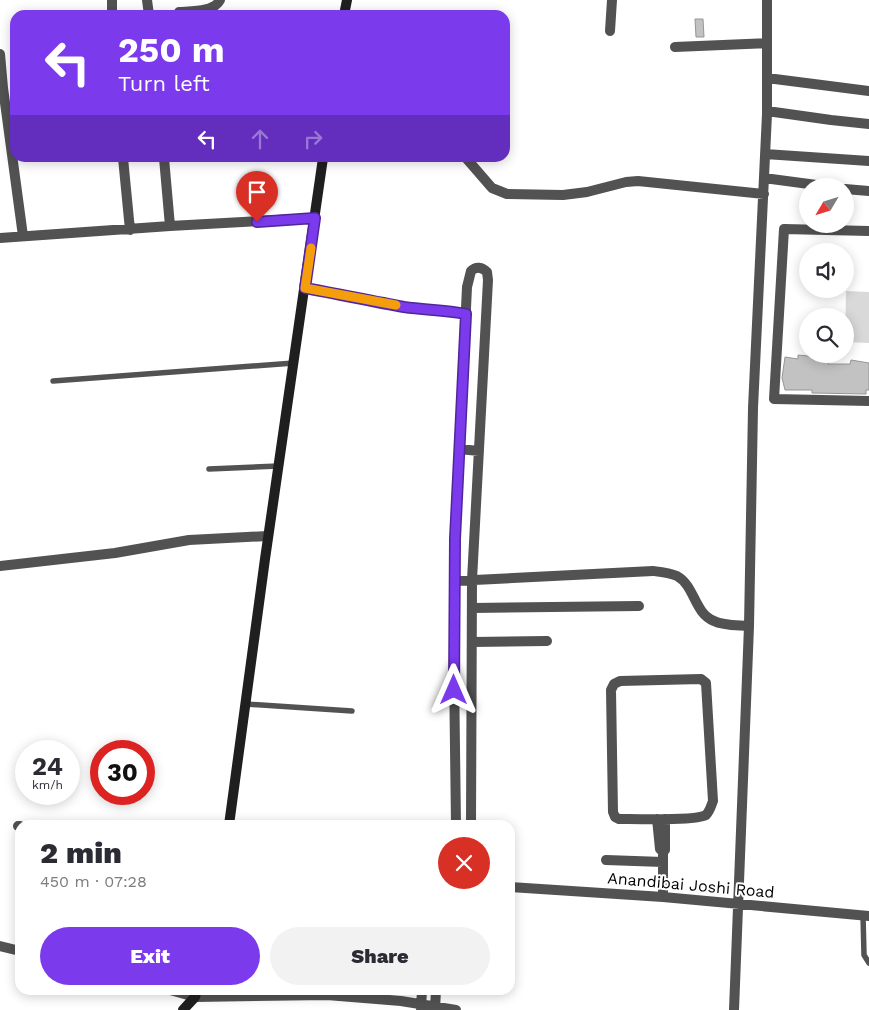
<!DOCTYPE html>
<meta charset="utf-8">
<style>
body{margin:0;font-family:"Work Sans",sans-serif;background:#f2f2f3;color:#2b2b33;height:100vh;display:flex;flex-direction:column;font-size:19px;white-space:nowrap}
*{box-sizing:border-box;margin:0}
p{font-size:16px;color:#7c7c81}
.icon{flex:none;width:28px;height:28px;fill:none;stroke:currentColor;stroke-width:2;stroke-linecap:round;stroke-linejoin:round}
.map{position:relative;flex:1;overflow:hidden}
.sheet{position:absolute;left:15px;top:820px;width:500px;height:175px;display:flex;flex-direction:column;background:#fff;border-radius:15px;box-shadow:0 2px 12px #0003}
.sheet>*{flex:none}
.hud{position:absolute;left:10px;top:10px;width:500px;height:152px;border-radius:15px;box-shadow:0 2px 12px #0003;background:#7c3aed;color:#fff;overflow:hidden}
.needle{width:32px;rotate:232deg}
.controls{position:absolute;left:799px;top:178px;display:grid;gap:10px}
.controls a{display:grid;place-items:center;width:55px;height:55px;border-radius:50%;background:#fff;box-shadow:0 2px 12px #0003;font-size:25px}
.speed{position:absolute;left:15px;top:740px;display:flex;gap:10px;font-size:25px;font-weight:700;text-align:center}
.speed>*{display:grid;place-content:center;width:65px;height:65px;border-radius:50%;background:#fff;box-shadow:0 2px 12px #0003;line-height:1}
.speed small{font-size:12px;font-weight:400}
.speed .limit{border:8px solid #d22;background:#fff;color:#111}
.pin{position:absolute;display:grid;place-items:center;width:42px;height:42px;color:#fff;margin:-51px -21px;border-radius:50% 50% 50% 0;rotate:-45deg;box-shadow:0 0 5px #0007}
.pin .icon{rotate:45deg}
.me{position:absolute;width:55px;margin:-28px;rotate:0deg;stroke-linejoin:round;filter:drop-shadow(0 0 4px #0008)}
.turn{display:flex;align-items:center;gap:18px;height:105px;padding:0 25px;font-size:22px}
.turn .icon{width:65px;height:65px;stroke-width:2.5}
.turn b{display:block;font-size:35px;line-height:42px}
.lanes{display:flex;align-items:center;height:48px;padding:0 25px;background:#0003;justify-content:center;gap:25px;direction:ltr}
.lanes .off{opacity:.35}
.round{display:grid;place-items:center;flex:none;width:52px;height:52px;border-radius:26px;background:#f2f2f3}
.head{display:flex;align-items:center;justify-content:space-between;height:85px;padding:0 25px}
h1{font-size:30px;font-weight:800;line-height:38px}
.cta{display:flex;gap:10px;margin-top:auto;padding:10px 25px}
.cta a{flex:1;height:58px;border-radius:30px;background:#7c3aed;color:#fff;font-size:20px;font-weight:800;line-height:58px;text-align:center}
.cta a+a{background:#f2f2f3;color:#2b2b33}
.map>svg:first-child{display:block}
.green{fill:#d9d9d9}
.building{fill:#c2c2c2;stroke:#969696}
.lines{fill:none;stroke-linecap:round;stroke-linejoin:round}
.lane{stroke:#525252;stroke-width:5.5}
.street{stroke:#525252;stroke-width:10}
.secondary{stroke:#1f1f1f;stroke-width:10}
.route-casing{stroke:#51269a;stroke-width:12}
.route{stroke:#7c3aed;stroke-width:9}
.slow{stroke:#f59e0b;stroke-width:9}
.labels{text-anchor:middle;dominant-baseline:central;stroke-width:4;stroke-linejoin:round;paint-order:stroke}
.street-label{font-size:16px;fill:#000;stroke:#fff}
</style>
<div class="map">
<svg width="869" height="1010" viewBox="0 0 869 1010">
<rect width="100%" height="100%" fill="#fff"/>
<!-- green -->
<path class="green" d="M846 291 869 292V343L845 342Z"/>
<!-- building -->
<path class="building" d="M695 19H703L704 37H696Z
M798 355 828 358V364H850L851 360 869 363V390H866V394L812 393V390H785L782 378 785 357 798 359Z"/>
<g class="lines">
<!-- lane -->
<path class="lane" d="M305 288C338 294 371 301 404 307 425 310 445 310 466 314
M53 381 294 363
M209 469 279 466
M246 704 352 711
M863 915 864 955 869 963"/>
<!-- street -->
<path class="street" d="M147 0 149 15
M179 12C192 11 214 12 220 0
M112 15V0
M610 31 612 0
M675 47 767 43
M0 54 3 88 23 236
M767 78 869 91
M767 111 831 120 869 124
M765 154 869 161
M123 158 130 230
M164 158 170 226
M466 158 492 188 507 194 563 195 587 192 626 182 638 181 764 194
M764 178 824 186
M845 189 869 191
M869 231 784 229 774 399 869 401
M0 238 170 226 315 218
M459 449 479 451
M0 566 115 553 189 540 268 536
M454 581 653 571C661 572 670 573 677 576 695 586 694 613 714 621 724 626 738 625 749 626
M472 608 639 606
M472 642 547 641
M701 679 706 683 713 801C711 806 710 811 706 815 696 821 634 819 619 819L615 817 613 812 611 690 614 684 620 681Z
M657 819 660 849 663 852V897
M665 819V850
M456 825 454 670 455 539 467 287 471 271C476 266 482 267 487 272L488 280 472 580 471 825
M18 826H20
M606 860 663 862
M510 887 663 897 869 916
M0 946 20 951
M170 990 195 997 327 995 401 1001 456 1010
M421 1009 422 990
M435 1010 436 990
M734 1010 749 626 753 408 767 114V0"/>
<!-- secondary -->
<path class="secondary" d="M344 15 347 0
M229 825 265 559 323 158
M183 1010 195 997 197 990"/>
</g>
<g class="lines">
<defs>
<path id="route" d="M257 222 315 218 305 288C338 294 371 301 404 307 425 310 445 310 466 314L455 539 454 690"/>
</defs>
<!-- route casing -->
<use href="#route" class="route-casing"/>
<!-- route -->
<use href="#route" class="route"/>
<!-- slow -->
<path class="slow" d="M311 248 305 288 396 305"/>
</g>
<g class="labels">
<!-- street labels -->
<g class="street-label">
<text transform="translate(691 885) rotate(5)">Anandibai Joshi Road</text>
</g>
</g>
</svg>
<div class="controls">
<a><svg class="needle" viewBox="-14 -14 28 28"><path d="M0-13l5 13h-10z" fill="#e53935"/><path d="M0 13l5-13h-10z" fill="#7c7c81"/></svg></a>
<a><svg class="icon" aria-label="sound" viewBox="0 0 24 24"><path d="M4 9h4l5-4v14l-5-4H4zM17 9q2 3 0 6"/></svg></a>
<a><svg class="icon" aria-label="search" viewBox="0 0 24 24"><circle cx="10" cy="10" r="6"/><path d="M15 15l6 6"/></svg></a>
</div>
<div class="speed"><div>24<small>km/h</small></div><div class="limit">30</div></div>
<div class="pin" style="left:257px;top:222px;background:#d93025"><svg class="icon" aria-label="arrive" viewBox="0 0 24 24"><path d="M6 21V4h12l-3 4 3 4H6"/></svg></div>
<svg class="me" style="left:454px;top:690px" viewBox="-20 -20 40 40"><path d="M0-17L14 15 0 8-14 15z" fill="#7c3aed" stroke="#fff" stroke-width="4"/></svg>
<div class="hud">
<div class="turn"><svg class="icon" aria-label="left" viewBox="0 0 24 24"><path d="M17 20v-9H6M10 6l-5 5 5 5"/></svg><div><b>250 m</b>Turn left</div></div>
<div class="lanes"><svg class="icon" aria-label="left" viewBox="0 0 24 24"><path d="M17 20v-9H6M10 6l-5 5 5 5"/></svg><svg class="icon off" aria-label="ahead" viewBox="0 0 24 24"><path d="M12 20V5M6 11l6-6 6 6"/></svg><svg class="icon off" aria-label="right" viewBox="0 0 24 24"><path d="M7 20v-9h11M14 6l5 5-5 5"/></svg></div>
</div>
<section class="sheet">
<div class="head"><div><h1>2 min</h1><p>450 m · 07:28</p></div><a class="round" style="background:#d93025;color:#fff"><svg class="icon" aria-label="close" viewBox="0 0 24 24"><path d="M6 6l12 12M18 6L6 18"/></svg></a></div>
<div class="cta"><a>Exit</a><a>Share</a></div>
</section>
</div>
